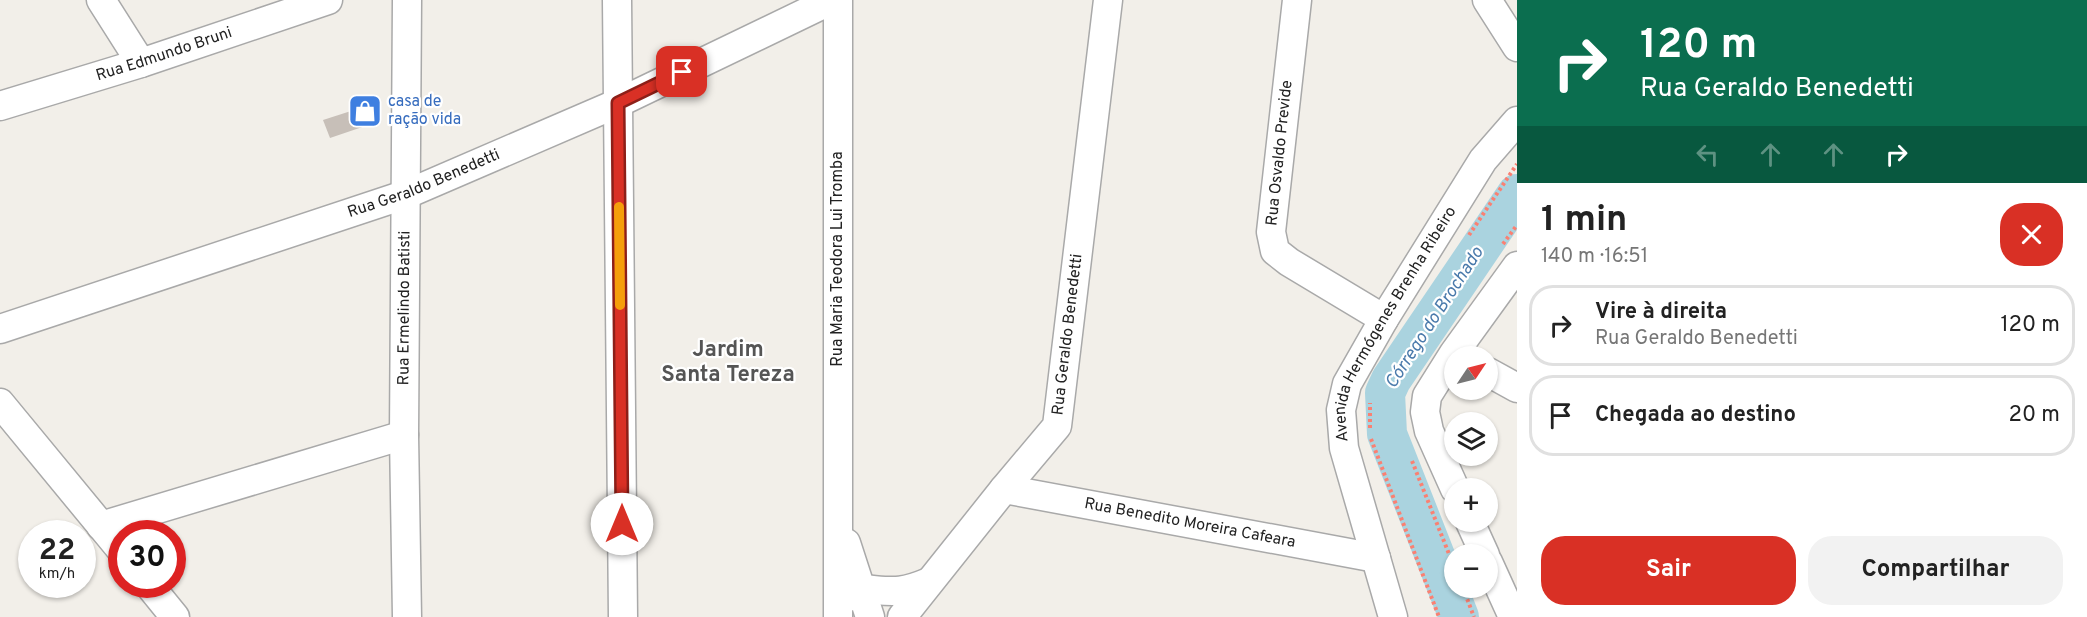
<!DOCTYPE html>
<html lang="pt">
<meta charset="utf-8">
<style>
body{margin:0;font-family:Overpass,sans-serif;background:#f2f2f2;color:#222;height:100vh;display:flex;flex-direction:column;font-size:22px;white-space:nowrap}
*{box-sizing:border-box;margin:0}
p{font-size:20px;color:#767676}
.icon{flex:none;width:33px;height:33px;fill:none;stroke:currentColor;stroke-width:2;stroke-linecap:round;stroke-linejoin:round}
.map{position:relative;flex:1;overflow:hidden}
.side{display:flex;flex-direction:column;background:#fff;width:570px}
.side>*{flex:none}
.hud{background:#0b6e4f;color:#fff;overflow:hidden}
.needle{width:39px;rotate:55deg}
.tools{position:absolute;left:1444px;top:346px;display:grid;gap:12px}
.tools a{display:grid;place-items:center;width:54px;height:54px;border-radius:50%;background:#fff;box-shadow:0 2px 4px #0004;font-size:30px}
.speed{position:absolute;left:18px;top:520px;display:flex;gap:12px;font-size:30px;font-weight:700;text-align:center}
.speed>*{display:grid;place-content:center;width:78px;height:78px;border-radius:50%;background:#fff;box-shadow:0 2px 4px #0004;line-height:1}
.speed small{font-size:15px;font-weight:400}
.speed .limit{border:9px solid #d22;background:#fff;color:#111}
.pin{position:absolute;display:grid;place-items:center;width:51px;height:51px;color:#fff;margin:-26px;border-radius:12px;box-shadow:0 3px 9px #0006}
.me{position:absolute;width:66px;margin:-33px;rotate:0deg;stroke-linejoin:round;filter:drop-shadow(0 0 4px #0008)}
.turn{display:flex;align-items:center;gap:21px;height:126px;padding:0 24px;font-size:27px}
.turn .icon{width:78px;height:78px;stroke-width:2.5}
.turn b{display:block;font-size:42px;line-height:51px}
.lanes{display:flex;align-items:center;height:57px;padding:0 24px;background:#0003;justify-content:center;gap:30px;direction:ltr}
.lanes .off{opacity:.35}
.round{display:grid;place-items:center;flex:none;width:63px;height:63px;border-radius:24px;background:#f2f2f2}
.overview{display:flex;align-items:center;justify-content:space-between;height:102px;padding:0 24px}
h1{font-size:36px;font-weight:700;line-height:45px}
.button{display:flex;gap:12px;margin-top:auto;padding:12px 24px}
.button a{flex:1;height:69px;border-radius:24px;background:#d93025;color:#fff;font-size:24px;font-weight:700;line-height:69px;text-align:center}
.button a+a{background:#f2f2f2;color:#222}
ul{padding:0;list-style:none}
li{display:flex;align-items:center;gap:18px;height:81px;margin:0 12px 9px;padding:0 12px;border:3px solid #e0e0e0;border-radius:24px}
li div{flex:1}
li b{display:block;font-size:22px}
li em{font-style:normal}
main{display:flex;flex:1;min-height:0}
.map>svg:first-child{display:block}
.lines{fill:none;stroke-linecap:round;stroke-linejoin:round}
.river{stroke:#aad3df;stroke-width:40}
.building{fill:#c7bfb8}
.minor-casing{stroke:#a9a9a9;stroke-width:31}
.path{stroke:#fa8072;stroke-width:4;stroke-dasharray:3 3;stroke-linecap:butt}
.minor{stroke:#fff;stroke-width:28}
.route-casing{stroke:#8d1f18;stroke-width:15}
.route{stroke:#d93025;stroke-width:10}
.slow{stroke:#f59e0b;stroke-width:10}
.labels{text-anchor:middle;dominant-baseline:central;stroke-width:4.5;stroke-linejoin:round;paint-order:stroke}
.street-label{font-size:16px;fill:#222;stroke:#fff}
.shop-label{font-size:16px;fill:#366cbe;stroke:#fff;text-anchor:start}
.water-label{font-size:18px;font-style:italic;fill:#4a7aab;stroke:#fff}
.district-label{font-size:22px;font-weight:bold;fill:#555;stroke:#fff}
</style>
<main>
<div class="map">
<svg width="1517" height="617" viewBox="0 0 1517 617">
<rect width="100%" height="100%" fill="#f2efe9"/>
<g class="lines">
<!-- river -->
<path class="river" d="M1459 617 1387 434 1385 393 1391 380 1517 194"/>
</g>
<!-- building -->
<path class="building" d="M379 102 380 121 330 138 323 120Z"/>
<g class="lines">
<defs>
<g id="minor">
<path d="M101 0 141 63"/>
<path d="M617 0 623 617"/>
<path d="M838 0V617"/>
<path d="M1297 0 1271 232 1275 251 1289 262 1384 319"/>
<path d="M1487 0 1517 47"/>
<path id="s1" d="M0 106 141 63 328 0"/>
<path id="s2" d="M0 329 407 194 618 103 832 0"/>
<path d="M1488 372 1517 388"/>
<path d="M0 403 122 551"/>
<path id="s3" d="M1004 489 1376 558"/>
<path d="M1455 489 1429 431 1425 412 1427 396 1454 353 1517 266"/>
<path d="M1470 522 1485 555"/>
<path d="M101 526 404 435"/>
<path d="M846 543 870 617"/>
<path d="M1488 562 1513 617"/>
<path d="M149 585 175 617"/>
<path d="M846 598 860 589C892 591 898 595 929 582"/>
<path id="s4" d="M407 617 404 435 407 0"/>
<path id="s5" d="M902 617 1004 489 1057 426 1108 0"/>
<path id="s6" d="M1393 617 1344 448 1341 410 1347 384 1384 319 1483 160 1517 121"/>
</g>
</defs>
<!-- minor casing -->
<use href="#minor" class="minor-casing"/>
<!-- path -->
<path class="path" d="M1469 235 1517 164
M1503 244 1517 225
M1370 428V403
M1371 439 1439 617
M1412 461 1455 569
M1463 588 1474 617"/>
<!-- minor -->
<use href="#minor" class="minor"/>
</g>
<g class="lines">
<defs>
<path id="route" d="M622 524 618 103 682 72"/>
</defs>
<!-- route casing -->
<use href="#route" class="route-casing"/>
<!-- route -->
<use href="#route" class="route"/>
<!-- slow -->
<path class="slow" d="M619 207 620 305"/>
</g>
<!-- icons -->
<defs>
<symbol id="shop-square" viewBox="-11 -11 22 22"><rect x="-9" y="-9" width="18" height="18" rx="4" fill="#3f7fe0" stroke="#fff"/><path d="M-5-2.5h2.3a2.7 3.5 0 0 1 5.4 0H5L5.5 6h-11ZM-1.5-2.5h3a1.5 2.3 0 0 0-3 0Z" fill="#fff"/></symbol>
</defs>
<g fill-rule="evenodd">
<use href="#shop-square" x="346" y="92" width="38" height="38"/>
</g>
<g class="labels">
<!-- street labels -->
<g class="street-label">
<text stroke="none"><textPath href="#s1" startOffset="172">Rua Edmundo Bruni</textPath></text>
<text transform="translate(1280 153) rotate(-84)">Rua Osvaldo Previde</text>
<text stroke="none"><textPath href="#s2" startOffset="448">Rua Geraldo Benedetti</textPath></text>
<text transform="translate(838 259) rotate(-90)">Rua Maria Teodora Lui Tromba</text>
<text stroke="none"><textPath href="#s4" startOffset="309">Rua Ermelindo Batisti</textPath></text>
<text stroke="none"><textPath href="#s6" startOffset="314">Avenida Hermógenes Brenha Ribeiro</textPath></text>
<text stroke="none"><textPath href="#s5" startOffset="338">Rua Geraldo Benedetti</textPath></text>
<text stroke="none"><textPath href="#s3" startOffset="189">Rua Benedito Moreira Cafeara</textPath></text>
</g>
<!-- shop labels -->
<g class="shop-label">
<text x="388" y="102">casa de<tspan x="388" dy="18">ração vida</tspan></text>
</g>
<!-- water labels -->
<g class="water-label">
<text transform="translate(1435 318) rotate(-57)">Córrego do Brochado</text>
</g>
<!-- district labels -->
<g class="district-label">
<text x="728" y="350">Jardim<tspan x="728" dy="25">Santa Tereza</tspan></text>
</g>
</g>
</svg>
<div class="tools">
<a><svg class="needle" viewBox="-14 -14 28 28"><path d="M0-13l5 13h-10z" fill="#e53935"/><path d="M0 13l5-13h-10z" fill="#767676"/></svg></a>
<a><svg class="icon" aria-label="layers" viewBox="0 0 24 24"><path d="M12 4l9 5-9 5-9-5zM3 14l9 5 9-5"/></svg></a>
<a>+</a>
<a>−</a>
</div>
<div class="speed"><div>22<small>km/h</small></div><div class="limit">30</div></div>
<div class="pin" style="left:682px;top:72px;background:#d93025"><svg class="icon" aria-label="arrive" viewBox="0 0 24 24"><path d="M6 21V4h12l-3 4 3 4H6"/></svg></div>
<svg class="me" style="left:622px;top:524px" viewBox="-20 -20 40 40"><circle r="19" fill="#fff"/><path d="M0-13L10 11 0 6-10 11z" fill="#d93025"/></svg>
</div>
<section class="side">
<div class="hud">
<div class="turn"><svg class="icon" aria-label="right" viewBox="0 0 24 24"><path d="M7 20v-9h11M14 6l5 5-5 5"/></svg><div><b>120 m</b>Rua Geraldo Benedetti</div></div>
<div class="lanes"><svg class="icon off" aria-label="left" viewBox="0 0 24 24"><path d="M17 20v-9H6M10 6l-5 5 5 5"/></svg><svg class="icon off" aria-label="ahead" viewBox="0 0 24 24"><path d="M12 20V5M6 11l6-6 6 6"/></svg><svg class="icon off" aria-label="ahead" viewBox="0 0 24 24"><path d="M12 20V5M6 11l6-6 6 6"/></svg><svg class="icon" aria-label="right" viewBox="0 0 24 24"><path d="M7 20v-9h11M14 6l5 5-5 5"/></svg></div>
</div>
<div class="overview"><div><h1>1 min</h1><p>140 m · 16:51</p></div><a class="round" style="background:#d93025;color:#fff"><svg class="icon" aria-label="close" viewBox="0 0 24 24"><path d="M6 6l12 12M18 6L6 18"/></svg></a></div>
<ul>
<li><svg class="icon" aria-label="right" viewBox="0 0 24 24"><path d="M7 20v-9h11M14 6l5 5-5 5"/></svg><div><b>Vire à direita</b><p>Rua Geraldo Benedetti</p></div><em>120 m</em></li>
<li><svg class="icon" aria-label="arrive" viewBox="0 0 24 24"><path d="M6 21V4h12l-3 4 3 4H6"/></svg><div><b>Chegada ao destino</b></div><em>20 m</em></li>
</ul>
<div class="button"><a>Sair</a><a>Compartilhar</a></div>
</section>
</main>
